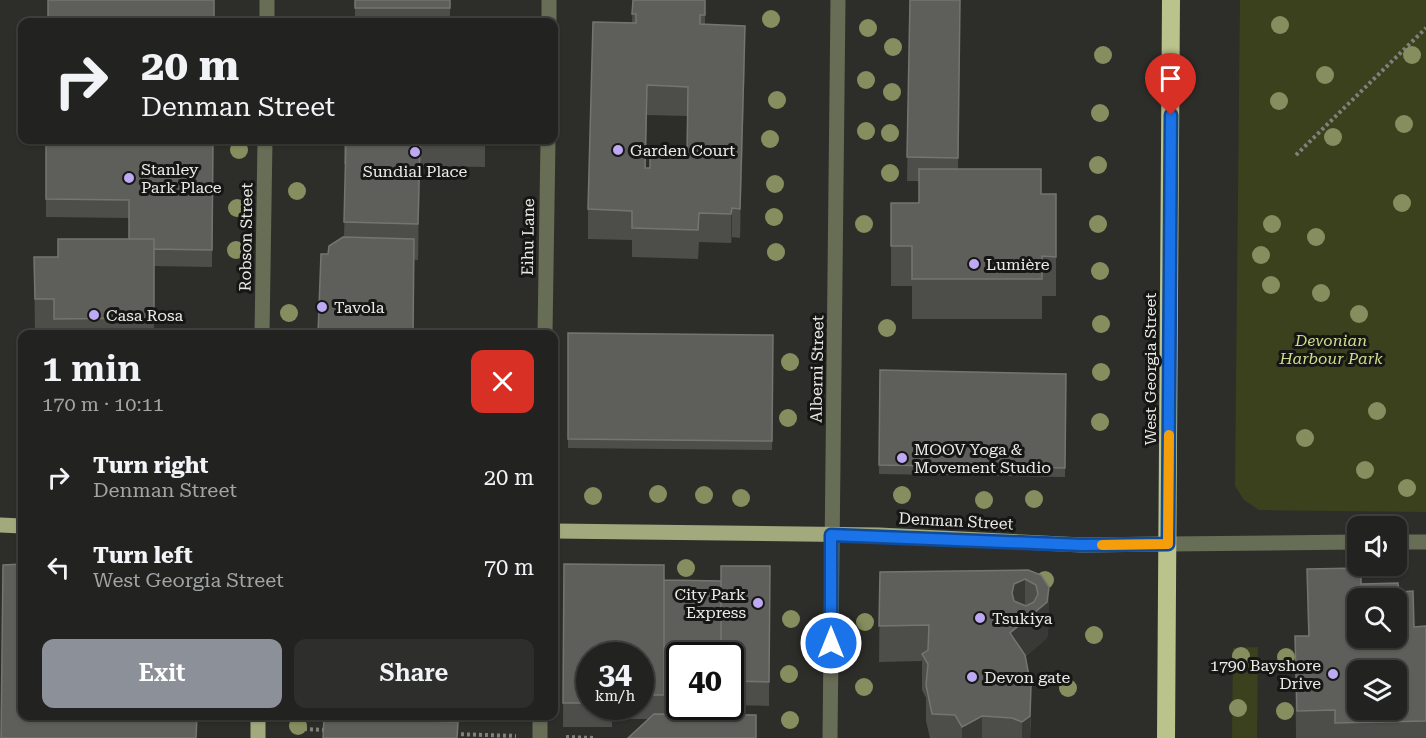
<!DOCTYPE html>
<meta charset="utf-8">
<style>
body{margin:0;font-family:"Roboto Serif",serif;background:#2e2f2d;color:#f1f3f6;height:100vh;display:flex;flex-direction:column;font-size:22px;white-space:nowrap}
*{box-sizing:border-box;margin:0}
p{font-size:20px;color:#a2a4a5}
.icon{flex:none;width:33px;height:33px;fill:none;stroke:currentColor;stroke-width:2;stroke-linecap:round;stroke-linejoin:round}
.map{position:relative;flex:1;overflow:hidden}
.side{position:absolute;left:18px;top:330px;width:540px;height:390px;display:flex;flex-direction:column;background:#222220;border-radius:12px;box-shadow:0 2px 4px #0004,0 0 0 2px #3f3f3e}
.side>*{flex:none}
.top-card{position:absolute;left:18px;top:18px;width:540px;height:126px;border-radius:12px;box-shadow:0 2px 4px #0004,0 0 0 2px #3f3f3e;background:#222220;color:#f1f3f6;overflow:hidden}
.fabs{position:absolute;left:1347px;top:516px;display:grid;gap:12px}
.fabs a{display:grid;place-items:center;width:60px;height:60px;border-radius:12px;background:#222220;box-shadow:0 2px 4px #0004,0 0 0 2px #3f3f3e;font-size:30px}
.speed{position:absolute;left:576px;top:642px;display:flex;gap:12px;font-size:30px;font-weight:700;text-align:center}
.speed>*{display:grid;place-content:center;width:78px;height:78px;border-radius:50%;background:#222220;box-shadow:0 2px 4px #0004,0 0 0 2px #3f3f3e;line-height:1}
.speed small{font-size:15px;font-weight:400}
.speed .limit{border:3px solid #111;border-radius:9px;background:#fff;color:#111}
.pin{position:absolute;display:grid;place-items:center;width:51px;height:51px;color:#fff;margin:-62px -26px;border-radius:50% 50% 50% 0;rotate:-45deg;box-shadow:0 0 6px #0007}
.pin .icon{rotate:45deg}
.me{position:absolute;width:66px;margin:-33px;rotate:0deg;stroke-linejoin:round;filter:drop-shadow(0 0 4px #0008)}
.turn{display:flex;align-items:center;gap:21px;height:126px;padding:0 24px;font-size:27px}
.turn .icon{width:78px;height:78px;stroke-width:2.5}
.turn b{display:block;font-size:42px;line-height:51px}
.round{display:grid;place-items:center;flex:none;width:63px;height:63px;border-radius:12px;background:#2e2f2d}
.overview{display:flex;align-items:center;justify-content:space-between;height:102px;padding:0 24px}
h1{font-size:36px;font-weight:600;line-height:45px}
.cta{display:flex;gap:12px;margin-top:auto;padding:12px 24px}
.cta a{flex:1;height:69px;border-radius:12px;background:#8c9099;color:#fff;font-size:24px;font-weight:600;line-height:69px;text-align:center}
.cta a+a{background:#2e2f2d;color:#f1f3f6}
ul{padding:0;list-style:none}
li{display:flex;align-items:center;gap:18px;height:90px;padding:0 24px}
li div{flex:1}
li b{display:block;font-size:22px}
li em{font-style:normal}
.map>svg:first-child{display:block}
.green{fill:#3b411c}
.lines{fill:none;stroke-linecap:round;stroke-linejoin:round}
.path{stroke:#80817d;stroke-width:4;stroke-dasharray:3 3;stroke-linecap:butt}
.minor{stroke:#686d56;stroke-width:15}
.major{stroke:#a2aa7d;stroke-width:15}
.highway{stroke:#b9c38b;stroke-width:18}
.tree{fill:#868e5f}
.wall{fill:#4d4e49;fill-rule:evenodd}
.shaded-wall{fill:#393a35}
.building{fill:#5e5f5a;stroke:#747570;stroke-width:1.5;fill-rule:evenodd}
.route-casing{stroke:#114b97;stroke-width:15}
.route{stroke:#1a73e8;stroke-width:10}
.slow{stroke:#f59e0b;stroke-width:10}
.poi-dot{fill:#bea9f4;stroke:#161614;stroke-width:2}
.labels{text-anchor:middle;dominant-baseline:central;stroke-width:6;stroke-linejoin:round;paint-order:stroke}
.poi-label{font-size:16px;fill:#ebece8;stroke:#161614;text-anchor:start}
.street-label{font-size:16px;fill:#ebece8;stroke:#161614}
.park-label{font-size:16px;font-style:italic;fill:#cedc8b;stroke:#161614}
</style>
<div class="map">
<svg width="1426" height="738" viewBox="0 0 1426 738">
<rect width="100%" height="100%" fill="#2d2e2a"/>
<!-- green -->
<path class="green" d="M1240 0H1426V512L1259 510 1244 500 1235 486Z
M1258 647 1257 738H1232L1233 648Z"/>
<g class="lines">
<!-- path -->
<path class="path" d="M1296 155 1426 28
M304 729 327 730
M455 734 516 736
M566 737 594 738"/>
<!-- minor -->
<path class="minor" d="M267 22V0
M549 22V0
M262 334 265 140
M545 334 548 140
M1396 542H1426
M1168 544 1358 542
M540 738V716
M830 738 838 0"/>
<!-- major -->
<path class="major" d="M0 525 22 526
M554 531 879 535 1082 545 1168 544
M258 738V716"/>
<!-- highway -->
<path class="highway" d="M1166 738 1171 0"/>
</g>
<!-- trees -->
<g class="tree">
<circle cx="771" cy="19" r="9"/>
<circle cx="1280" cy="25" r="9"/>
<circle cx="868" cy="28" r="9"/>
<circle cx="893" cy="47" r="9"/>
<circle cx="1103" cy="55" r="9"/>
<circle cx="1412" cy="55" r="9"/>
<circle cx="1325" cy="75" r="9"/>
<circle cx="866" cy="80" r="9"/>
<circle cx="892" cy="92" r="9"/>
<circle cx="777" cy="100" r="9"/>
<circle cx="1279" cy="101" r="9"/>
<circle cx="1100" cy="113" r="9"/>
<circle cx="1404" cy="124" r="9"/>
<circle cx="866" cy="131" r="9"/>
<circle cx="890" cy="133" r="9"/>
<circle cx="1333" cy="137" r="9"/>
<circle cx="770" cy="139" r="9"/>
<circle cx="239" cy="150" r="9"/>
<circle cx="1098" cy="165" r="9"/>
<circle cx="890" cy="173" r="9"/>
<circle cx="775" cy="184" r="9"/>
<circle cx="297" cy="191" r="9"/>
<circle cx="1402" cy="203" r="9"/>
<circle cx="237" cy="208" r="9"/>
<circle cx="774" cy="217" r="9"/>
<circle cx="864" cy="224" r="9"/>
<circle cx="1098" cy="224" r="9"/>
<circle cx="1272" cy="224" r="9"/>
<circle cx="1316" cy="237" r="9"/>
<circle cx="236" cy="250" r="9"/>
<circle cx="776" cy="252" r="9"/>
<circle cx="1261" cy="255" r="9"/>
<circle cx="1100" cy="271" r="9"/>
<circle cx="1271" cy="285" r="9"/>
<circle cx="1321" cy="293" r="9"/>
<circle cx="289" cy="313" r="9"/>
<circle cx="1359" cy="314" r="9"/>
<circle cx="1101" cy="324" r="9"/>
<circle cx="887" cy="328" r="9"/>
<circle cx="790" cy="362" r="9"/>
<circle cx="1101" cy="372" r="9"/>
<circle cx="1377" cy="411" r="9"/>
<circle cx="788" cy="418" r="9"/>
<circle cx="1100" cy="422" r="9"/>
<circle cx="1305" cy="438" r="9"/>
<circle cx="1365" cy="470" r="9"/>
<circle cx="1407" cy="488" r="9"/>
<circle cx="658" cy="494" r="9"/>
<circle cx="704" cy="495" r="9"/>
<circle cx="902" cy="495" r="9"/>
<circle cx="593" cy="496" r="9"/>
<circle cx="741" cy="498" r="9"/>
<circle cx="1034" cy="499" r="9"/>
<circle cx="984" cy="500" r="9"/>
<circle cx="686" cy="568" r="9"/>
<circle cx="1045" cy="580" r="9"/>
<circle cx="791" cy="619" r="9"/>
<circle cx="865" cy="622" r="9"/>
<circle cx="1094" cy="635" r="9"/>
<circle cx="1241" cy="656" r="9"/>
<circle cx="1286" cy="657" r="9"/>
<circle cx="789" cy="674" r="9"/>
<circle cx="864" cy="687" r="9"/>
<circle cx="1068" cy="688" r="9"/>
<circle cx="1238" cy="708" r="9"/>
<circle cx="1285" cy="711" r="9"/>
<circle cx="790" cy="720" r="9"/>
<circle cx="298" cy="726" r="9"/>
</g>
<!-- wall -->
<path class="wall" d="M355 0H450V22H355Z
M633 0H705V25L745 55 740 238 732 237 731 243 699 242 698 259 632 257V240L588 239V209L632 23ZM647 115 687 116V156L650 168H646Z
M910 0H960L958 169 1041 194H1056V296H1042V319H912V286H891V246L919 203V181H907Z
M39 140H213L212 267 154 266V334H35L34 257H58L129 239V218L46 217V140Z
M344 140H485V167L420 166 418 260 328 254 344 237 346 164H344Z
M568 333 773 335 772 450 568 448Z
M880 370 1066 374 1065 477 879 474Z
M564 564 664 580 721 581 770 566 769 706 730 705V656H680V664H664V609V714L648 719H612V727H563ZM590 656H640V706H590Z
M1307 569 1361 584 1399 592 1414 627 1426 626V738H1296L1295 636H1308Z
M880 572 1041 575 1049 623 1047 638 1026 656 1031 722 1030 738H930L926 721V698L922 690V661L879 662Z
M321 716H412V720L321 721Z"/>
<!-- shaded-wall -->
<path class="shaded-wall" d="M745 26V55L740 238V209Z
M420 144V180L418 260V224Z
M732 208V237L731 243V214Z
M1025 579V615L1014 620 1012 593 1014 584Z
M1049 587V623L1047 638 1010 669V633Z
M1031 686 1030 738H1022V722Z
M982 716V738H962V727Z"/>
<!-- building -->
<path class="building" d="M48 0H214V22H48Z
M355 0H450V8H355Z
M633 0H705V15H700V24L745 26 740 209 732 208 731 214 699 213 698 230 632 228V211L588 209 593 22 636 23V14H632ZM647 85 688 87 687 156 650 155V168H645Z
M910 0H960L958 158 907 157Z
M46 140H213L212 250 154 249V239H129V200L46 199Z
M346 142 420 144 418 224 344 222Z
M919 169H1041V194H1056V257L1042 256V279H912V246H891V203H919Z
M343 237 414 239 413 334H318L321 254H328L329 246Z
M58 239H154V318L54 319V299H35L34 257H58Z
M568 333 773 335 772 441 568 439Z
M880 370 1066 374 1065 468 879 465Z
M22 564V716H197L196 738H1L3 565Z
M564 564 664 565V695H640V656H590V703H563Z
M721 566H770L769 682 730 681V656H696V649H721Z
M1361 568V584L1398 583 1399 592 1413 591 1414 627 1426 626V721L1335 723V710L1297 711 1295 636H1309L1307 569ZM1358 598H1396V638H1358ZM1358 670H1396V710H1358Z
M1028 570 1041 575 1049 587 1047 602 1010 633 1025 655 1031 686 1030 716 1022 722 1012 718 982 716 962 727 955 715 932 714 926 685 928 664 922 654 928 650 929 625 879 626 880 572ZM1025 579 1036 585 1038 594 1034 602 1026 606 1014 601 1012 593 1014 584Z
M664 580 721 581V649H696V655H664Z
M654 714 756 715V738H628Z
M324 718 458 722 457 738H323Z"/>
<g class="lines">
<defs>
<path id="route" d="M831 643V535L1082 545 1168 544 1171 115"/>
</defs>
<!-- route casing -->
<use href="#route" class="route-casing"/>
<!-- route -->
<use href="#route" class="route"/>
<!-- slow -->
<path class="slow" d="M1102 545 1168 544 1169 435"/>
</g>
<!-- markers -->
<g class="poi-dot">
<circle cx="618" cy="150" r="6"/>
<circle cx="415" cy="152" r="6"/>
<circle cx="129" cy="178" r="6"/>
<circle cx="974" cy="264" r="6"/>
<circle cx="322" cy="307" r="6"/>
<circle cx="94" cy="315" r="6"/>
<circle cx="902" cy="458" r="6"/>
<circle cx="758" cy="603" r="6"/>
<circle cx="980" cy="618" r="6"/>
<circle cx="1333" cy="674" r="6"/>
<circle cx="972" cy="677" r="6"/>
</g>
<g class="labels">
<!-- poi labels -->
<g class="poi-label">
<text x="630" y="150">Garden Court</text>
<text x="141" y="169">Stanley<tspan x="141" dy="18">Park Place</tspan></text>
<text x="415" y="171" text-anchor="middle">Sundial Place</text>
<text x="986" y="264">Lumière</text>
<text x="334" y="307">Tavola</text>
<text x="106" y="315">Casa Rosa</text>
<text x="914" y="449">MOOV Yoga &amp;<tspan x="914" dy="18">Movement Studio</tspan></text>
<text x="746" y="594" text-anchor="end">City Park<tspan x="746" dy="18">Express</tspan></text>
<text x="992" y="618">Tsukiya</text>
<text x="1321" y="665" text-anchor="end">1790 Bayshore<tspan x="1321" dy="18">Drive</tspan></text>
<text x="984" y="677">Devon gate</text>
</g>
<!-- street labels -->
<g class="street-label">
<text transform="translate(246 237) rotate(-89)">Robson Street</text>
<text transform="translate(528 237) rotate(-89)">Eihu Lane</text>
<text transform="translate(817 369) rotate(-89)">Alberni Street</text>
<text transform="translate(1150 369) rotate(-90)">West Georgia Street</text>
<text transform="translate(956 521) rotate(3)">Denman Street</text>
</g>
<!-- park labels -->
<g class="park-label">
<text x="1331" y="340">Devonian<tspan x="1331" dy="18">Harbour Park</tspan></text>
</g>
</g>
</svg>
<div class="fabs">
<a><svg class="icon" aria-label="sound" viewBox="0 0 24 24"><path d="M4 9h4l5-4v14l-5-4H4zM17 9q2 3 0 6"/></svg></a>
<a><svg class="icon" aria-label="search" viewBox="0 0 24 24"><circle cx="10" cy="10" r="6"/><path d="M15 15l6 6"/></svg></a>
<a><svg class="icon" aria-label="layers" viewBox="0 0 24 24"><path d="M12 4l9 5-9 5-9-5zM3 14l9 5 9-5"/></svg></a>
</div>
<div class="speed"><div>34<small>km/h</small></div><div class="limit">40</div></div>
<div class="pin" style="left:1171px;top:115px;background:#d93025"><svg class="icon" aria-label="arrive" viewBox="0 0 24 24"><path d="M6 21V4h12l-3 4 3 4H6"/></svg></div>
<svg class="me" style="left:831px;top:643px" viewBox="-20 -20 40 40"><circle r="17" fill="#1a73e8" stroke="#fff" stroke-width="3"/><path d="M0-11L8 9 0 5-8 9z" fill="#fff"/></svg>
<div class="top-card">
<div class="turn"><svg class="icon" aria-label="right" viewBox="0 0 24 24"><path d="M7 20v-9h11M14 6l5 5-5 5"/></svg><div><b>20 m</b>Denman Street</div></div>
</div>
<section class="side">
<div class="overview"><div><h1>1 min</h1><p>170 m · 10:11</p></div><a class="round" style="background:#d93025;color:#fff"><svg class="icon" aria-label="close" viewBox="0 0 24 24"><path d="M6 6l12 12M18 6L6 18"/></svg></a></div>
<ul>
<li><svg class="icon" aria-label="right" viewBox="0 0 24 24"><path d="M7 20v-9h11M14 6l5 5-5 5"/></svg><div><b>Turn right</b><p>Denman Street</p></div><em>20 m</em></li>
<li><svg class="icon" aria-label="left" viewBox="0 0 24 24"><path d="M17 20v-9H6M10 6l-5 5 5 5"/></svg><div><b>Turn left</b><p>West Georgia Street</p></div><em>70 m</em></li>
</ul>
<div class="cta"><a>Exit</a><a>Share</a></div>
</section>
</div>
